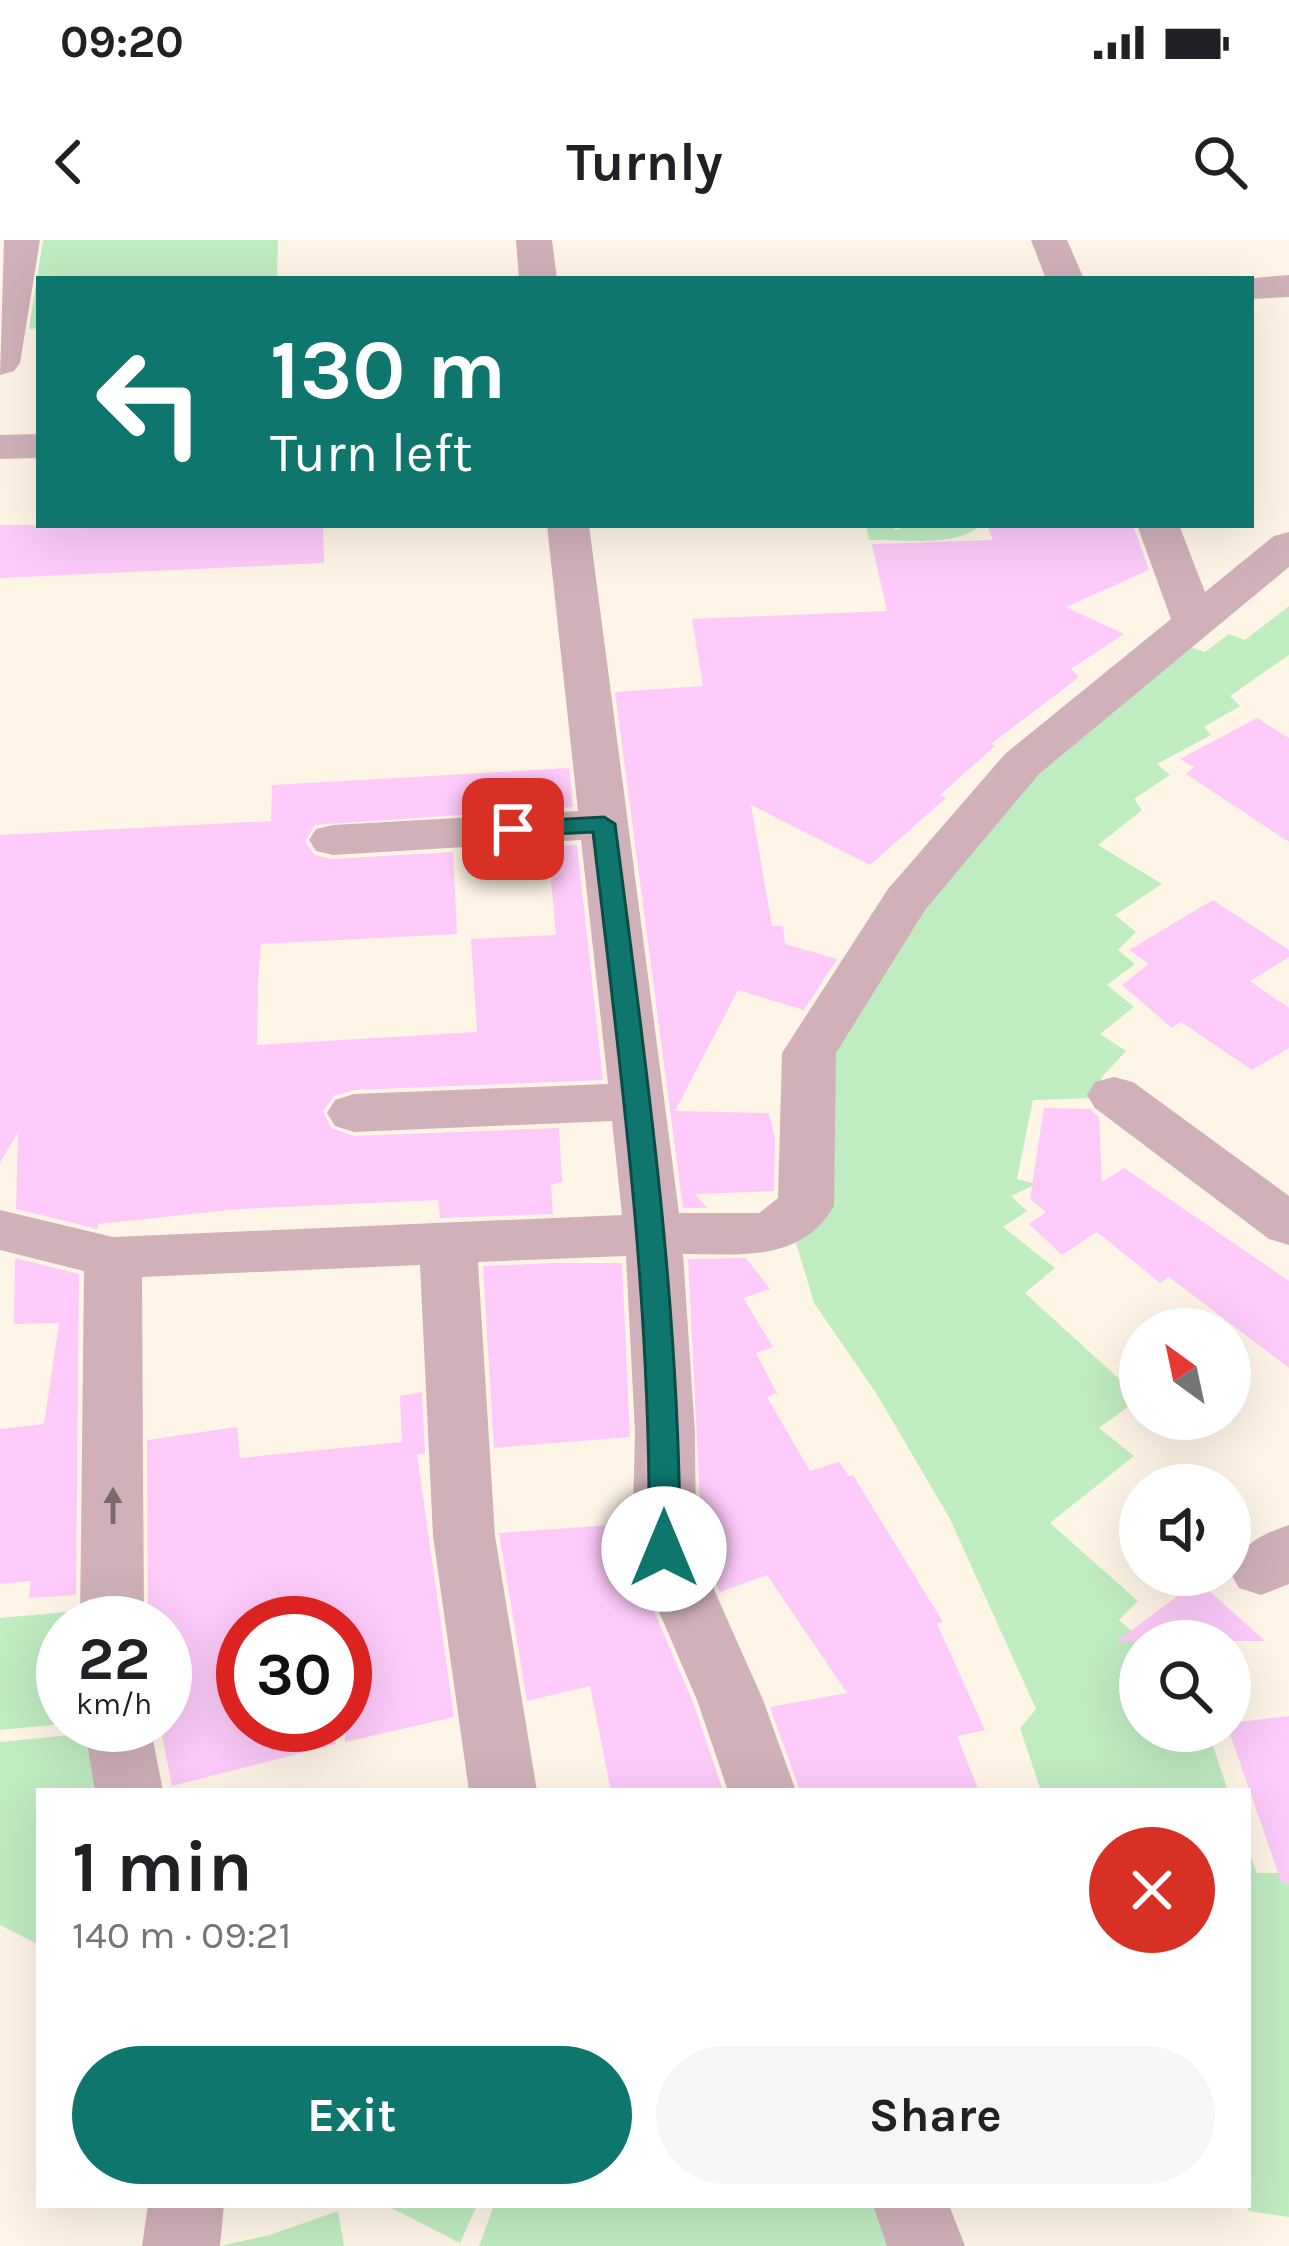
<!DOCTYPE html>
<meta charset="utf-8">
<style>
body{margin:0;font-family:Karla,sans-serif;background:#f6f6f6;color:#202124;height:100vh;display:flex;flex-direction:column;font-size:45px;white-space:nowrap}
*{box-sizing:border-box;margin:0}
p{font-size:39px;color:#757577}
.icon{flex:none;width:66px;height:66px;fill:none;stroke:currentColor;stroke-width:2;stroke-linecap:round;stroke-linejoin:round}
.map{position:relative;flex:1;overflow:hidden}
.details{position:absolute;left:36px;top:1548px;width:1215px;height:420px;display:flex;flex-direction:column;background:#fff;border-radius:0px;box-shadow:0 12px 48px #0002}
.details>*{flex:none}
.guide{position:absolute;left:36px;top:36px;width:1218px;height:252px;border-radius:0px;box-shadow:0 12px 48px #0002;background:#0f766e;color:#fff;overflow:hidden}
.needle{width:78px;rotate:327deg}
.fabs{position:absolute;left:1119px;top:1068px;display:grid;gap:24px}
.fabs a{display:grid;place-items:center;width:132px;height:132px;border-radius:50%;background:#fff;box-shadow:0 12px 48px #0002;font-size:60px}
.speed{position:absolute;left:36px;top:1356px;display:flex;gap:24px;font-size:60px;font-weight:700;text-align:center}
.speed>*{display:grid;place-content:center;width:156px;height:156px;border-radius:50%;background:#fff;box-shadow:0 12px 48px #0002;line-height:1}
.speed small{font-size:30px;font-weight:400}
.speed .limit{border:18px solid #d22;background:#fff;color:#111}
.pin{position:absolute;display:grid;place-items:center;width:102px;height:102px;color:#fff;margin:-51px;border-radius:24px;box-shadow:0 6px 18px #0006}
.me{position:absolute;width:132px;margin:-66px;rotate:0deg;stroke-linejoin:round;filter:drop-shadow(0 0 9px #0008)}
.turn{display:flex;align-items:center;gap:42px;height:252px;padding:0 36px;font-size:54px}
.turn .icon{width:156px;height:156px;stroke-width:2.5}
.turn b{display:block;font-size:84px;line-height:102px}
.round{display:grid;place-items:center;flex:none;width:126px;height:126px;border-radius:63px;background:#f6f6f6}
.overview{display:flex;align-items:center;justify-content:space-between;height:204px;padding:0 36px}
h1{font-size:72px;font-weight:700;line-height:90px}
.cta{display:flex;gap:24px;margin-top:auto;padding:24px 36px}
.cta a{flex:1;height:138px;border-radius:72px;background:#0f766e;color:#fff;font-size:48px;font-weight:700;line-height:138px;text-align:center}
.cta a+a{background:#f6f6f6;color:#202124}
.status{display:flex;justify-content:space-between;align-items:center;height:84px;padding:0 60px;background:#fff;direction:ltr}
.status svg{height:33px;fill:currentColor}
header{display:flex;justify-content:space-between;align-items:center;height:156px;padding:0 36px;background:#fff;font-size:54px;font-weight:700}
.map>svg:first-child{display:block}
.green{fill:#c0ecc2}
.building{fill:#fdcaf9}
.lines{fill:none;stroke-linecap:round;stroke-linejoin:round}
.minor{fill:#d0b1ba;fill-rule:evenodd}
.oneway{fill:#7a6a6b}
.route{fill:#0f766e;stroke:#0a4d48;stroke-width:3}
</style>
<div class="status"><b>09:20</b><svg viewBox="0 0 49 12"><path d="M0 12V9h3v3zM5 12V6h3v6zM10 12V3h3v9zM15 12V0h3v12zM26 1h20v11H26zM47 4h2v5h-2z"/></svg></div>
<header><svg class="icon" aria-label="back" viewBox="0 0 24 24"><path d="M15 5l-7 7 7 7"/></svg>Turnly<svg class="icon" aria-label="search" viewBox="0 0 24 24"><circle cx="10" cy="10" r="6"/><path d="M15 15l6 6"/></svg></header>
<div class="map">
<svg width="1289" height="2006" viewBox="0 0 1289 2006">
<rect width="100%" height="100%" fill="#fef5e7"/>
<!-- green -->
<path class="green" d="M43 0H278L277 39H39V88L29 89Z
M866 285H893L895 290 913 285 979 286C956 308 900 299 869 300Z
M1289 366V415L1230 456 1240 466 1204 487 1211 495 1157 524 1170 535 1134 559 1142 570 1098 605 1162 644 1115 675 1136 692 1118 710 1135 724 1107 745 1134 767 1100 794 1126 811 1102 837 1095 858 1033 860 1017 939 1036 944 1011 956 1027 971 1003 987 1055 1028 1025 1053 1140 1158 1099 1188 1134 1216 1050 1283 1138 1361 1119 1380 1143 1401 1122 1426 1140 1438V1491H1208L1228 1551H1041L1020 1488 1036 1469 949 1277 876 1153 814 1063 794 996 823 815 919 662 1043 518 1178 403 1205 412 1229 394 1245 400Z
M88 1370 89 1383H63V1484L0 1490V1378Z
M91 1493 112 1551H39V1705L0 1685V1502Z
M1248 1608 1257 1633H1289V1977L1249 1971 1246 1965Z
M386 1965H477L460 2003Z
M494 1965H882L896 2006H479Z
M338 1971 344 2006H220L270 1995Z"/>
<!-- building -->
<path class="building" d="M0 285H323L324 323 0 338Z
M987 285H1133L1149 330 1066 367 1124 394 1071 429 1079 437 991 504 995 506 940 555 946 558 870 625 751 565 772 686H783L785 704 837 719 804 770 738 750 675 871 769 873 775 898 774 951 695 954 707 968H683L615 452 703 446 692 379 887 371 872 304 993 300Z
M1257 478 1289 498V602L1186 534 1194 527 1180 519Z
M569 528 573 567 315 585 305 602 315 615 332 619 453 612 457 694 261 704 258 743 257 805 477 792 471 699 556 695 548 607 577 605 603 840 354 850 334 856 323 871 331 888 354 896 559 888 562 942 551 945 553 974 440 978 438 960 239 969 98 984V989L16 969 18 892 0 923V595L271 581 272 545Z
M1213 660 1289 710V717L1250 741 1289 768V808L1252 830 1181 782 1172 788 1122 745 1149 724 1129 710Z
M1044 868 1090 869 1099 877 1102 942 1124 928 1289 1041V1128L1169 1037 1160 1043 1097 992 1062 1015 1029 984 1046 972 1030 959Z
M15 1018 79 1034 76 1355 29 1358 31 1341 0 1344V1189L44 1184 59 1083 14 1084Z
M746 1018 770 1049 743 1058 773 1107 756 1113 777 1153 767 1157 810 1231 839 1222 849 1236 853 1235 943 1382 937 1384 985 1490 957 1496 979 1551H800L770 1467 847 1453 767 1335 720 1352 700 1308V1278H709L700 1260 688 1019Z
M556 1023H622L630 1197 494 1208 483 1026Z
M422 1152 425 1214H417L454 1477 345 1502V1383H243V1485H334L336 1504 172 1546 160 1485H165V1383H148L147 1200 237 1187 240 1218 402 1202 400 1156Z
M628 1284V1311L693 1462 723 1551H611L590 1446 527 1461 499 1293Z
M1198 1341 1265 1401H1117Z
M1289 1476V1643L1282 1644 1229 1491 1230 1483Z"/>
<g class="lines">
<!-- minor -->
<path class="minor" d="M4 0H40L20 123 14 131 0 135Z
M516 0H552L557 39H519Z
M1031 0H1067L1084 39H1046Z
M1289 35V57L1251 59V39H1242Z
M39 194V218L0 219V195Z
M547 285H589L679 973H759L778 958 782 813 888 649 1005 514 1171 379 1137 285H1179L1205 352 1274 296 1289 292V327L1039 534 925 670 836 813 834 966C801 1023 740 1014 683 1014L695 1193 696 1309 763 1460 796 1551H728L697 1460 632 1309 635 1193 626 1016 478 1022 495 1296 537 1551H469L433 1296 420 1025 142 1037 144 1383H80L84 1031 0 1010V970L113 997 622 975 612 881 354 892 335 886 327 873 335 860 354 854 608 844 581 600 333 615 316 611 309 600 316 589 333 585 578 571Z
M1114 837 1133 842 1289 956V1005L1269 999 1095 868 1087 855 1095 842Z
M1289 1285V1344L1261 1355 1239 1348 1230 1332C1240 1305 1262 1294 1289 1285Z
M84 1485H150L163 1551H95Z
M148 1965H224L220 2006H142Z
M873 1965H949L965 2006H887Z"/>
</g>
<!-- one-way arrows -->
<defs><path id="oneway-solid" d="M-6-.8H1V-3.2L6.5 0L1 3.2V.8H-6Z" transform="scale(3)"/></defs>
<use class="oneway" href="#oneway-solid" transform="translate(113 1266) rotate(-90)"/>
<!-- route -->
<path class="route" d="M604 577 615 584C646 825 680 1065 680 1309L675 1317H654L649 1309C652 1068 621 831 593 592L513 596 502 589 513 582Z"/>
</svg>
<div class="fabs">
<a><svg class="needle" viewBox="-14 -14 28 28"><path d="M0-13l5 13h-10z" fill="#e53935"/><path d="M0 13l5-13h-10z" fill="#757577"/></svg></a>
<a><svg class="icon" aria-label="sound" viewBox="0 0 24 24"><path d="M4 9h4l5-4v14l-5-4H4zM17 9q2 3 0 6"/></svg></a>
<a><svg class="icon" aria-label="search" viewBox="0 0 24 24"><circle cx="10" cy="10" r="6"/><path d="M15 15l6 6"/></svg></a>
</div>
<div class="speed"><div>22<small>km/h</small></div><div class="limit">30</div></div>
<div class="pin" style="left:513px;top:589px;background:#d93025"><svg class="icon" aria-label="arrive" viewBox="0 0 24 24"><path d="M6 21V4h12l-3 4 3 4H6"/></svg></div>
<svg class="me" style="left:664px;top:1309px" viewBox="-20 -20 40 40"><circle r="19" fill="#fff"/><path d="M0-13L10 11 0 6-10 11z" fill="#0f766e"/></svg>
<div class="guide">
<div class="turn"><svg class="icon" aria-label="left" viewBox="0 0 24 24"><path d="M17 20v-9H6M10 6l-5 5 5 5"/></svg><div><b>130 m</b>Turn left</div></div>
</div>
<section class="details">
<div class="overview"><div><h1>1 min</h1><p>140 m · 09:21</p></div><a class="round" style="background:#d93025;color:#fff"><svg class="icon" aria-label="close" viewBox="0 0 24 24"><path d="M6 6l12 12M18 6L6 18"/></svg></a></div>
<div class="cta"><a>Exit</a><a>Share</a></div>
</section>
</div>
